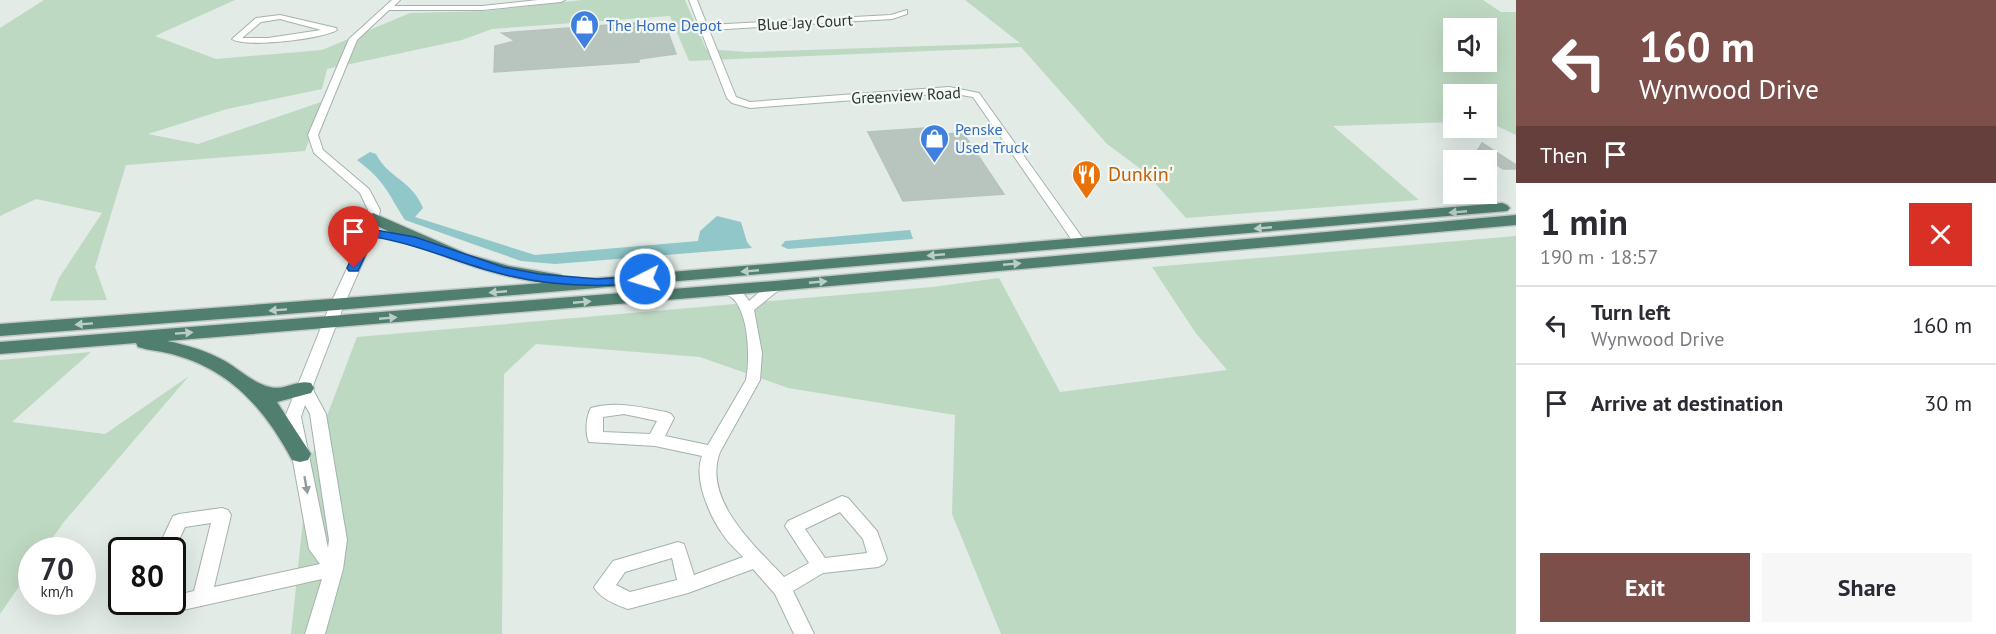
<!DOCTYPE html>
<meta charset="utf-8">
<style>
body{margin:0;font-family:"PT Sans",sans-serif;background:#f7f7f7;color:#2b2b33;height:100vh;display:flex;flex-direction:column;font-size:22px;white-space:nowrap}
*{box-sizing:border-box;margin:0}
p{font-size:20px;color:#7c7c81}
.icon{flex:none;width:33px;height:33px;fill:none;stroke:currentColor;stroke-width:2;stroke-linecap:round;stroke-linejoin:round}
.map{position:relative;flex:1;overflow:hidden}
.sheet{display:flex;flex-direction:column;background:#fff;width:480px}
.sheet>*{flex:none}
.guide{background:#7d4f4b;color:#fff;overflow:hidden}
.fabs{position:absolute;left:1443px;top:18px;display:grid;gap:12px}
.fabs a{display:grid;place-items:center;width:54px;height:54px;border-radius:0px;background:#fff;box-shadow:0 6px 24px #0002;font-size:30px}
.speed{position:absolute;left:18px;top:537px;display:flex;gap:12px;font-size:30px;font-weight:700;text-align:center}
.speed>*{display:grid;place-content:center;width:78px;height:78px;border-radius:50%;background:#fff;box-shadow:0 6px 24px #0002;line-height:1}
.speed small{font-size:15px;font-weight:400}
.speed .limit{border:3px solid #111;border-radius:9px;background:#fff;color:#111}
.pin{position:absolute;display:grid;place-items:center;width:51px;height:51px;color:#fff;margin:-62px -26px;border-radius:50% 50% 50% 0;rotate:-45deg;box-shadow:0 0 6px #0007}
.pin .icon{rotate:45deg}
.me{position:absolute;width:66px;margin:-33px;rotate:265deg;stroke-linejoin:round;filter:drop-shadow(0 0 4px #0008)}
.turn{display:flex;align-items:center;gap:21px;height:126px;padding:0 24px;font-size:27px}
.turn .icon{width:78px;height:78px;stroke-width:2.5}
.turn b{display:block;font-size:42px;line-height:51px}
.then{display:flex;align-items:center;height:57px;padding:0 24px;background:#0003;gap:12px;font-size:22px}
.round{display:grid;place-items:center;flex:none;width:63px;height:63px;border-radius:0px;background:#f7f7f7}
.headline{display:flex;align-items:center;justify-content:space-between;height:102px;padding:0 24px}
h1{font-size:36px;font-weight:600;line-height:45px}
.primary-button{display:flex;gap:12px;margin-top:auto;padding:12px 24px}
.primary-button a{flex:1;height:69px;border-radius:0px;background:#7d4f4b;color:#fff;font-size:24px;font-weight:600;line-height:69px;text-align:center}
.primary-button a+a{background:#f7f7f7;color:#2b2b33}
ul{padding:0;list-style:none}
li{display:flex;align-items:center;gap:18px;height:78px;padding:0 24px;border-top:2px solid #e1e1e2}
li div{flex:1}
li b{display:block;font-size:22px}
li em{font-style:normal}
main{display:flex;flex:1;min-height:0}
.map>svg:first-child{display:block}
.green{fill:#bed9c2;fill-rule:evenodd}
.water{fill:#91c7c9}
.building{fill:#b8c5bf;stroke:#b6c4bc;stroke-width:1.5}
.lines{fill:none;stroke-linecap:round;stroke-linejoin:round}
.minor-casing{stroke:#a5b2ac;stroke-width:2}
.trunk-casing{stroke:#c2c8c6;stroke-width:3}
.minor{fill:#fff;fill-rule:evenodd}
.trunk{fill:#507f6f;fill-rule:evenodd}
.oneway{fill:#bacec6}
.oneway2{fill:#929c98}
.route{fill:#1a73e8;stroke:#114b97;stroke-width:1.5}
.labels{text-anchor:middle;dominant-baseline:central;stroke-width:4.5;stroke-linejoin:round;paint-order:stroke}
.far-street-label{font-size:16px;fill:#243a32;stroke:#f3f8f5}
.far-shop-label{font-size:16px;fill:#366cbe;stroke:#f3f8f5;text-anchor:start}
.food-label{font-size:20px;fill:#c56008;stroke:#f3f8f5;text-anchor:start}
</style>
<main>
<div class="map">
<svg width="1516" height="634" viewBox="0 0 1516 634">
<rect width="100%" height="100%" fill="#e2ebe6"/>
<!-- green -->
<path class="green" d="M44 0H235L155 36 216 59 322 50 410 13 486 11 582 0H685L706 49 747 52 1020 43 965 0H1483L1501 12H1516V135L1487 121 1486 94H1454L1453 122 1333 126 1419 200 1186 218 1145 172 1107 144 1021 47 689 61 670 16 492 29 462 40 327 69 322 89 227 109 148 134 198 144 324 101 305 151 126 165 95 267 107 300 50 301 59 278 102 213 36 199 0 216V28ZM1454 28H1486V62H1454Z
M1516 236V634H1001L952 514 955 415 788 388 700 357 536 344 504 374 502 634H291L309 463 357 337 932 287 999 278 1060 392 1227 370 1195 332 1152 267Z
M91 352 12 422 105 434 189 376 63 523 44 550H32L31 569 0 614V360Z"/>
<!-- water -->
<path class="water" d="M370 152 376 154C388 178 412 180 423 208L415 217 535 255 698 241 700 231 717 216 741 222 747 242 752 248 555 264 521 261 405 220C387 192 386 182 357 160Z
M910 230 913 239 788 249 781 246 785 241Z"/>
<!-- building -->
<path class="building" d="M649 22 654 33 668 32 676 54 639 59V62L494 72 495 46 515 41 502 33Z
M940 127 945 134 963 133 1004 194 903 201 868 132Z
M1482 143 1516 165V169H1503L1477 151Z"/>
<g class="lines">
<defs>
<path id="minor" d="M392 0H400L394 6H482L538 0H565L561 2 482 10H389L357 40 318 135 323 150 369 189 380 210 376 232 344 305 312 388 326 414 347 540 343 569 325 634H305L322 579 165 614 136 608 134 602H172V596L194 591 211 523 185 527 172 555V550H157L173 516 179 514 222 508 228 510 231 515 214 587 320 564 309 549 285 417 330 305 364 232 368 210 360 193 314 153 308 135 349 39ZM305 405 310 414 329 540 328 548 301 417Z
M689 0H697L707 25 891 15 907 10V14L892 19 709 30 736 97 750 102 949 87 979 93 1086 243 1084 246H1076L973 97 949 93 750 108 732 103 727 98Z
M280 15 336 28 337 30C323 39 245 48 232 39L256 18ZM280 19 321 30 268 38H242L261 22Z
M775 282 780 283 781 286 780 289 754 310 762 353 760 380 720 452C702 500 755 546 784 577L809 563 785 526 788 521 842 496 848 498 877 531 887 559 884 564 878 567 823 573 793 591 814 634H794L775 594 753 569 688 593 628 609C617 605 599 598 594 587L613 561 678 542 684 544 694 575 743 557C737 550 729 544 724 536 710 517 693 479 702 456L655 446 589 442C585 434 586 416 591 408 617 401 640 407 666 412L671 414 674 418 665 436 708 445 746 380C750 359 749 320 736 302 732 296 726 295 722 290L728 286C737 288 744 293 749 301L770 283ZM624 414 657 421 650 434 603 432V417ZM840 512 863 539 867 553 825 558 805 529ZM672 558 677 580 630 592 616 585 625 572Z"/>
<path id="trunk" d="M1502 203 1507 205 1510 208 1507 211 337 310 0 336V324L543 283C481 274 423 250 368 221L365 218 373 213 467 254 509 266 561 275 562 281Z
M1516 215V225L775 291 167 341C187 345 207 351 225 361 240 370 253 383 270 387 285 391 297 379 311 383L314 388 311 393 277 402 311 454 308 460 300 462 292 460C265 410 232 371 175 355 163 351 150 351 138 347L136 343 0 354V342L775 281Z"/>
</defs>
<!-- minor casing -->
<use href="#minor" class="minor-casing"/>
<!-- trunk casing -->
<use href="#trunk" class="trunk-casing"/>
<!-- minor -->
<use href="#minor" class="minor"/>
<!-- trunk -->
<use href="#trunk" class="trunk"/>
</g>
<!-- one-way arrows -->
<defs><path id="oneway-solid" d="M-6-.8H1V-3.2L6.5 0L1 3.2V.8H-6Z" transform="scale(1.5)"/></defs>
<g class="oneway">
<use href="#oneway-solid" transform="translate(1458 212) rotate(175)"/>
<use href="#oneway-solid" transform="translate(1263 228) rotate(175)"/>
<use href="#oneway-solid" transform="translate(936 255) rotate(175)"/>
<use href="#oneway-solid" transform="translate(1012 264) rotate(-5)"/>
<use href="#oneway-solid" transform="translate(750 271) rotate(175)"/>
<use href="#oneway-solid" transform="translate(818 282) rotate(-5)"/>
<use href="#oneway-solid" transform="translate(498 292) rotate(175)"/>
<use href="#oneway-solid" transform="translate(582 302) rotate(-5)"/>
<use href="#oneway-solid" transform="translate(278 310) rotate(176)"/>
<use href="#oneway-solid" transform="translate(388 318) rotate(-5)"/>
<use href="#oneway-solid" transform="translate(84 324) rotate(176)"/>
<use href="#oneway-solid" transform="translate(184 333) rotate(-4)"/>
</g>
<use class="oneway2" href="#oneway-solid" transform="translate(306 485) rotate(80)"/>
<!-- route -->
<path class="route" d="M370 229 415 237 503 267 539 274 598 279 645 276 651 279 645 283C595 288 547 286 498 273 456 262 418 244 374 237L358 271H349L347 268 364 232Z"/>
<!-- icons -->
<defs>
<symbol id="shop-pin" viewBox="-11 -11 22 30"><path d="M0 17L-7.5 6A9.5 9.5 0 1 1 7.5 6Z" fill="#3f7fe0" stroke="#f3f8f5"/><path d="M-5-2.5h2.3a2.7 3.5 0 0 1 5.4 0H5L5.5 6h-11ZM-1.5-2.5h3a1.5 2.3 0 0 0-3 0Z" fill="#fff"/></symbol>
<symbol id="restaurant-pin" viewBox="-11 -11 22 30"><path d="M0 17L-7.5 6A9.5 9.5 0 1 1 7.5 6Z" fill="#e8710a" stroke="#f3f8f5"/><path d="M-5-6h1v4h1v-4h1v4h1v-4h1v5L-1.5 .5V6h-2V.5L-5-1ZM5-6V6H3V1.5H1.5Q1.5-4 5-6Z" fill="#fff"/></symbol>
</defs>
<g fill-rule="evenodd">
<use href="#shop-pin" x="568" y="8" width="33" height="45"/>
<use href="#shop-pin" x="918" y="122" width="33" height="45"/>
<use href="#restaurant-pin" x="1070" y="158" width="33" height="45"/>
</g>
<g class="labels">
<!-- far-street labels -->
<g class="far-street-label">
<text transform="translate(805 22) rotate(-3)">Blue Jay Court</text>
<text transform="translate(906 95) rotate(-3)">Greenview Road</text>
</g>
<!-- far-shop labels -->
<g class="far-shop-label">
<text x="606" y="25">The Home Depot</text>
<text x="955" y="129">Penske<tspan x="955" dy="18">Used Truck</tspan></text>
</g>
<!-- food labels -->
<g class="food-label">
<text x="1108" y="174">Dunkin'</text>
</g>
</g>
</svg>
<div class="fabs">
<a><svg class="icon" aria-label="sound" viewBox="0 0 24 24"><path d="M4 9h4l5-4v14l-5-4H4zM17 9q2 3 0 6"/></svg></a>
<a>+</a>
<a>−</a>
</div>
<div class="speed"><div>70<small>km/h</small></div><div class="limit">80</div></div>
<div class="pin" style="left:354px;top:268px;background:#d93025"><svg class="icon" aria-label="arrive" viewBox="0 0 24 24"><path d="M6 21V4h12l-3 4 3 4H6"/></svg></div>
<svg class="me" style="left:645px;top:279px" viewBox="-20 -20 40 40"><circle r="17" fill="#1a73e8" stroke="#fff" stroke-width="3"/><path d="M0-11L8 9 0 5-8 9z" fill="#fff"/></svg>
</div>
<section class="sheet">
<div class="guide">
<div class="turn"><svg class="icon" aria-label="left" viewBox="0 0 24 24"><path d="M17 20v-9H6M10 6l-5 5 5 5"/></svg><div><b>160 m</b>Wynwood Drive</div></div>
<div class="then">Then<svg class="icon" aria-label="arrive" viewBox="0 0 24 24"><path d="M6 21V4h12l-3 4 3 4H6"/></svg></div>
</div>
<div class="headline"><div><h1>1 min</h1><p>190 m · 18:57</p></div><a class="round" style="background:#d93025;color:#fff"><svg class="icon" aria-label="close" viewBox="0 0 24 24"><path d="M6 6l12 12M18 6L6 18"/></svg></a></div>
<ul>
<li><svg class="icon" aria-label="left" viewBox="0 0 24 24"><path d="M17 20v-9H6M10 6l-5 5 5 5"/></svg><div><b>Turn left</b><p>Wynwood Drive</p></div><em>160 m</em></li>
<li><svg class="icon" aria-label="arrive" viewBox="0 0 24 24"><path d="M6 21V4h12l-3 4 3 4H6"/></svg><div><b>Arrive at destination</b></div><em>30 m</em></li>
</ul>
<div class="primary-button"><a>Exit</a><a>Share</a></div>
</section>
</main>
